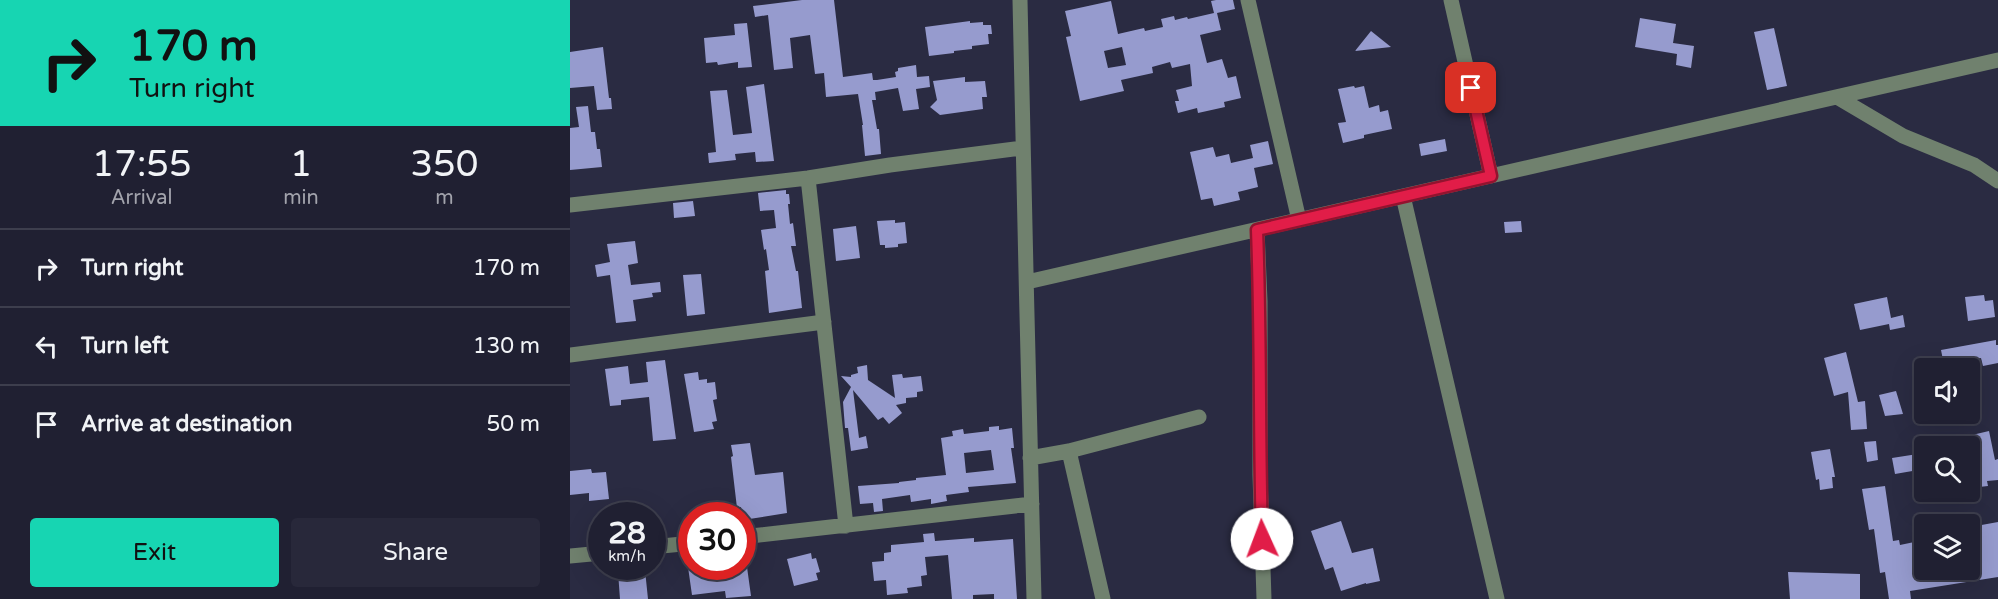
<!DOCTYPE html>
<style>
body{margin:0;font-family:"Varela Round",sans-serif;background:#28283a;color:#f1f3f6;height:100vh;display:flex;flex-direction:column;font-size:22px;white-space:nowrap}
*{box-sizing:border-box;margin:0}
p{font-size:20px;color:#a2a3ac}
.icon{flex:none;width:33px;height:33px;fill:none;stroke:currentColor;stroke-width:2;stroke-linecap:round;stroke-linejoin:round}
.map{position:relative;flex:1;overflow:hidden}
.sheet{display:flex;flex-direction:column;background:#202032;width:570px}
.sheet>*{flex:none}
.guide{background:#17d5b2;color:#111;overflow:hidden}
.controls{position:absolute;left:1344px;top:358px;display:grid;gap:12px}
.controls a{display:grid;place-items:center;width:66px;height:66px;border-radius:6px;background:#202032;box-shadow:0 6px 24px #0002,0 0 0 2px #3d3e4d;font-size:30px}
.speed{position:absolute;left:18px;top:502px;display:flex;gap:12px;font-size:30px;font-weight:700;text-align:center}
.speed>*{display:grid;place-content:center;width:78px;height:78px;border-radius:50%;background:#202032;box-shadow:0 6px 24px #0002,0 0 0 2px #3d3e4d;line-height:1}
.speed small{font-size:15px;font-weight:400}
.speed .limit{border:9px solid #d22;background:#fff;color:#111}
.pin{position:absolute;display:grid;place-items:center;width:51px;height:51px;color:#fff;margin:-26px;border-radius:12px;box-shadow:0 3px 9px #0006}
.me{position:absolute;width:66px;margin:-33px;rotate:358deg;stroke-linejoin:round;filter:drop-shadow(0 0 4px #0008)}
.turn{display:flex;align-items:center;gap:21px;height:126px;padding:0 30px;font-size:27px}
.turn .icon{width:78px;height:78px;stroke-width:2.5}
.turn b{display:block;font-size:42px;line-height:51px}
.eta{display:flex;justify-content:space-evenly;align-items:center;height:102px;text-align:center}
.eta b{font-size:36px;font-weight:600;line-height:42px}
.action{display:flex;gap:12px;margin-top:auto;padding:12px 30px}
.action a{flex:1;height:69px;border-radius:6px;background:#17d5b2;color:#111;font-size:24px;font-weight:600;line-height:69px;text-align:center}
.action a+a{background:#28283a;color:#f1f3f6}
ul{padding:0;list-style:none}
li{display:flex;align-items:center;gap:18px;height:78px;padding:0 30px;border-top:2px solid #3d3e4d}
li div{flex:1}
li b{display:block;font-size:22px}
li em{font-style:normal}
main{display:flex;flex:1;min-height:0}
.map>svg:first-child{display:block}
.building{fill:#969bce;fill-rule:evenodd}
.lines{fill:none;stroke-linecap:round;stroke-linejoin:round}
.minor{stroke:#70816e;stroke-width:15}
.route-casing{stroke:#92132f;stroke-width:15}
.route{stroke:#e11d48;stroke-width:10}
</style>
<main>
<section class="sheet">
<div class="guide">
<div class="turn"><svg class="icon" aria-label="right" viewBox="0 0 24 24"><path d="M7 20v-9h11M14 6l5 5-5 5"/></svg><div><b>170 m</b>Turn right</div></div>
</div>
<div class="eta">
<div><b>17:55</b><p>Arrival</p></div>
<div><b>1</b><p>min</p></div>
<div><b>350</b><p>m</p></div>
</div>
<ul>
<li><svg class="icon" aria-label="right" viewBox="0 0 24 24"><path d="M7 20v-9h11M14 6l5 5-5 5"/></svg><div><b>Turn right</b></div><em>170 m</em></li>
<li><svg class="icon" aria-label="left" viewBox="0 0 24 24"><path d="M17 20v-9H6M10 6l-5 5 5 5"/></svg><div><b>Turn left</b></div><em>130 m</em></li>
<li><svg class="icon" aria-label="arrive" viewBox="0 0 24 24"><path d="M6 21V4h12l-3 4 3 4H6"/></svg><div><b>Arrive at destination</b></div><em>50 m</em></li>
</ul>
<div class="action"><a>Exit</a><a>Share</a></div>
</section>
<div class="map">
<svg width="1428" height="599" viewBox="0 0 1428 599">
<rect width="100%" height="100%" fill="#2a2b42"/>
<!-- building -->
<path class="building" d="M232 0H264L273 77 302 73 303 80H307L326 77 325 72 328 71V68L346 65 347 77 359 76 360 87 346 89 349 109 333 111 328 88 305 92 306 100H302L307 129H309L311 154 295 156 292 125H293L288 94 256 97 254 73 245 74 240 35 220 38 223 68 204 70 198 15 185 17 183 6Z
M646 0H663L665 9 647 13 651 30 630 35 637 63 652 59 658 78 666 76 671 98 654 102 655 107 628 113 627 108 608 113 605 101H609L606 90 622 86 620 64 602 68 600 62 582 67 583 73 551 80 554 91 510 101 496 37 501 36 495 11 541 1 548 34 574 28 575 31 593 27 591 19 604 16 605 20 617 17 618 19 644 13 641 1ZM552 47 556 65 538 68 534 51Z
M1070 18 1106 24 1103 43 1124 46 1121 68 1106 65 1107 54 1065 47Z
M400 21V23L413 22V25H421L422 34H418L419 44 402 46V49L384 51V53L359 56 355 27Z
M177 23 182 67 168 68V62L148 65 147 62 136 63 134 38 165 35 164 24Z
M1204 28 1217 86 1197 90 1184 32Z
M801 31 821 47 785 51Z
M33 47 39 98H41L42 109 27 110 24 86 0 88V52Z
M395 77V82L415 81 417 97H412L413 109 370 115 360 107 367 100 363 81Z
M194 84 204 161 186 162 185 152 165 154 166 160 139 163 138 153 146 152 140 91 157 90 163 135 182 133 176 87Z
M784 86 785 88 794 86 799 108 809 105 810 112 818 110 822 129 794 135V138L773 143 768 123 776 122 768 89Z
M18 106 21 132H25L27 149H30L32 167 0 170V128L9 127 6 107Z
M875 139 877 151 851 156 849 144Z
M698 141 703 164 684 168 688 187 668 192 670 200 644 206 642 198 631 200 620 152 643 147 646 157 659 154 661 163 683 158 680 145Z
M216 190V194H219L220 204H218L220 224 223 223 226 246H221L226 271H228L232 308 199 313 195 271 199 270 196 249 194 250 191 230 206 228 204 210 190 211 188 193Z
M123 201 125 216 104 218 103 203Z
M325 220V223L335 222 337 243 328 244V247L315 248V245H310L307 221Z
M951 221 952 232 935 233 934 222Z
M286 226 290 258 266 261 263 229Z
M65 241 68 263 58 265 61 285 90 282 91 292 82 293 83 297 63 300 66 321 46 323 40 275 27 277 25 265 40 262 37 244Z
M131 274 135 314 117 316 113 275Z
M1414 295 1415 301 1423 300 1425 317 1398 321 1395 297Z
M1317 297 1321 318 1333 315 1335 327 1320 330 1319 324 1290 330 1284 304Z
M1426 340V345H1428V363L1413 366 1411 358 1374 365 1371 350Z
M1276 352 1288 402 1295 401 1297 429 1281 430 1278 392 1264 396 1254 358Z
M95 360 106 439 83 441 79 397 51 400V405L40 406 35 369 58 366 60 384 78 382 76 362Z
M297 365 298 380 325 398 322 375 332 374 333 378 351 376 353 391 347 392V397L336 398V403L326 405 332 413 319 424 313 417 308 420 283 390 289 438 296 436 298 448 281 451 278 428H275L273 402 281 387 271 376 281 377V375L288 373 287 367Z
M128 372 129 380 137 379V383L145 382 147 399 143 400 147 421 142 422 144 429 124 432 114 374Z
M1326 391 1333 414 1315 416 1309 395Z
M429 426V430L442 428 444 448H441L446 483 398 487 399 492 376 495 377 501 361 504V499L341 502 340 495 312 499 313 511 304 512 303 503 290 504 288 486 329 483V482L346 480V478L376 475 371 438 383 436 382 431 393 429 394 434 419 431V427ZM421 450 424 470 396 473 394 453Z
M1419 431 1425 460 1428 459V480L1417 481 1418 486 1400 488V447H1368V443Z
M1306 441 1308 460 1297 462 1294 442Z
M180 443 185 475 213 472 217 513 173 520 171 507 167 508 161 457 163 456 161 445Z
M1260 449 1265 477H1262L1263 488 1250 490 1249 479 1246 480 1241 452Z
M1354 453V469L1325 474 1322 458Z
M21 469 22 473 36 472 39 499 19 501V493L0 495V471Z
M1315 486 1323 541 1329 540 1330 545 1354 540V570H1406L1404 558 1410 557 1406 526 1428 522V577L1340 591 1341 599H1319L1315 572 1310 573 1304 529 1299 530 1292 489Z
M771 521 782 553 803 548 810 581 796 584V583L771 591 763 567 755 570 741 531Z
M364 533 365 541 404 538V542L443 539 447 599H424V594L403 595V599H382L378 555 355 557 357 575 351 576 352 586 337 588 338 593 317 595 316 580 304 581 302 562 314 561V553L321 552V545L354 542 353 534Z
M241 553 242 559 246 558 250 572 246 573 248 580 224 586 217 559Z
M118 567H177L181 596 156 598 155 591 122 595Z
M75 570 78 599H50L48 572Z
M1218 572 1290 574V599H1220Z"/>
<g class="lines">
<!-- minor -->
<path class="minor" d="M450 0C453 200 460 399 464 599
M678 0 729 220
M881 0 921 176
M1267 97 1333 136 1404 165 1428 181
M238 178 276 526
M833 196 927 599
M0 205 238 178 320 165 452 148
M687 230 690 301V475L694 599
M457 282 1428 60
M0 355 254 322
M499 451 533 599
M460 458 499 451 629 417
M172 537 462 504
M82 547 122 543
M0 556 32 553"/>
</g>
<g class="lines">
<defs>
<path id="route" d="M692 539C689 436 691 333 687 230L921 176 901 88"/>
</defs>
<!-- route casing -->
<use href="#route" class="route-casing"/>
<!-- route -->
<use href="#route" class="route"/>
</g>
</svg>
<div class="controls">
<a><svg class="icon" aria-label="sound" viewBox="0 0 24 24"><path d="M4 9h4l5-4v14l-5-4H4zM17 9q2 3 0 6"/></svg></a>
<a><svg class="icon" aria-label="search" viewBox="0 0 24 24"><circle cx="10" cy="10" r="6"/><path d="M15 15l6 6"/></svg></a>
<a><svg class="icon" aria-label="layers" viewBox="0 0 24 24"><path d="M12 4l9 5-9 5-9-5zM3 14l9 5 9-5"/></svg></a>
</div>
<div class="speed"><div>28<small>km/h</small></div><div class="limit">30</div></div>
<div class="pin" style="left:901px;top:88px;background:#d93025"><svg class="icon" aria-label="arrive" viewBox="0 0 24 24"><path d="M6 21V4h12l-3 4 3 4H6"/></svg></div>
<svg class="me" style="left:692px;top:539px" viewBox="-20 -20 40 40"><circle r="19" fill="#fff"/><path d="M0-13L10 11 0 6-10 11z" fill="#e11d48"/></svg>
</div>
</main>
